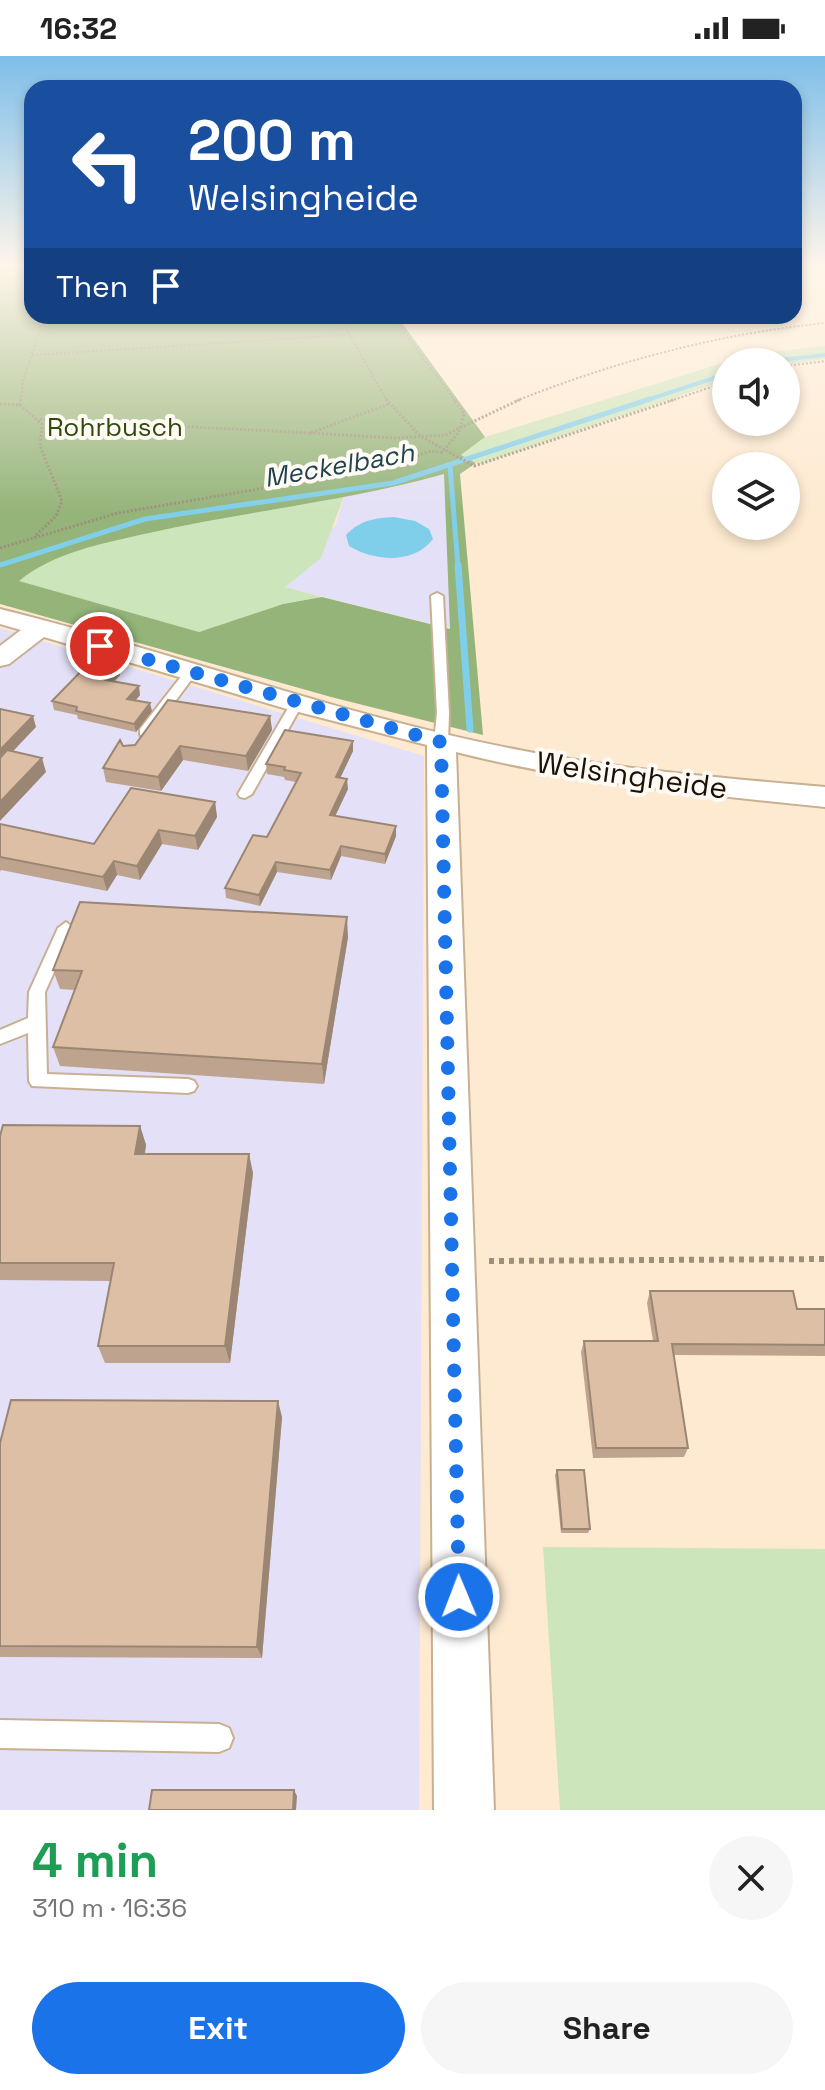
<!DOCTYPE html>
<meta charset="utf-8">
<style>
body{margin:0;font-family:"Space Grotesk",sans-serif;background:#f6f6f6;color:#222;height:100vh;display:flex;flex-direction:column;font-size:30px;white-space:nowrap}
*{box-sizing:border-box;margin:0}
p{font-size:26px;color:#767676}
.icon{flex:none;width:44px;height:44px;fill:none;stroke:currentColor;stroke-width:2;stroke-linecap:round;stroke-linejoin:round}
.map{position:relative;height:1754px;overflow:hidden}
.drawer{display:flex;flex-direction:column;background:#fff;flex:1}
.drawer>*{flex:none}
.hud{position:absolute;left:24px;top:24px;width:778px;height:244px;border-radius:24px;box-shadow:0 4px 12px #0003;background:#1a4fa0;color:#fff;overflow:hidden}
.tools{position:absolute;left:712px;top:292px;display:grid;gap:16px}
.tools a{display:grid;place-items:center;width:88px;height:88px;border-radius:50%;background:#fff;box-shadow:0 4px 12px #0003;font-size:40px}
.pin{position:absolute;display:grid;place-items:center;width:68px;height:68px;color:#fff;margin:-34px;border:4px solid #fff;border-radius:50%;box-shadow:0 2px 8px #0007}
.me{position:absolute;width:88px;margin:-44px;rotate:359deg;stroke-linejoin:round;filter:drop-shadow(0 0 6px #0008)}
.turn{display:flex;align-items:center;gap:28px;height:168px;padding:0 32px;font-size:36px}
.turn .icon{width:104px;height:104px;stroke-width:2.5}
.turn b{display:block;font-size:56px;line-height:68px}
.then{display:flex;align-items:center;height:76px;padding:0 32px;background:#0003;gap:16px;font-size:30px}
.round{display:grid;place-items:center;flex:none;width:84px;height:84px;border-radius:42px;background:#f6f6f6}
.head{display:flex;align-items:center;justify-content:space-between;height:136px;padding:0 32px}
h1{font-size:48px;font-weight:700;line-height:60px;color:#1e9e55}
.primary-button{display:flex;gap:16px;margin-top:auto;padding:16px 32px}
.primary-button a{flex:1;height:92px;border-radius:48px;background:#1a73e8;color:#fff;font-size:32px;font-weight:700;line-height:92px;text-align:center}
.primary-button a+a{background:#f6f6f6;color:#222}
.status{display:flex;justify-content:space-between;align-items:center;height:56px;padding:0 40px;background:#fff;direction:ltr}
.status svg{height:22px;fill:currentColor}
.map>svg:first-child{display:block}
.industrial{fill:#e3e0f7}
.green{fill:#cde5ba}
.forest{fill:#94b47a;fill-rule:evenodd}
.water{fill:#7fceea}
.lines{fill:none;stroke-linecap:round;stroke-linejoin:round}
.stream-far2{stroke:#7fceea;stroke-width:4}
.stream-far1{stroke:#7fceea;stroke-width:5}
.stream{stroke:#7fceea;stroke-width:7}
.service-casing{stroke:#c8b092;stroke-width:4}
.minor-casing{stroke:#c8b092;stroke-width:4}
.path-far2{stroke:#9e8f7c;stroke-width:2;stroke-dasharray:2 2;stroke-linecap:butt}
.path-far1{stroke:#9e8f7c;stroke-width:3;stroke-dasharray:2 2;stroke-linecap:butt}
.path{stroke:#9e8f7c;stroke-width:6;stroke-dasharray:5 5;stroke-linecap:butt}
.service{fill:#fff;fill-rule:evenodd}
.minor{fill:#fff;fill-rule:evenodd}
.wall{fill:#bea48e}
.shaded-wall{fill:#9b8674}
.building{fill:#ddbfa5;stroke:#9b8674;stroke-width:2}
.route{stroke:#1a73e8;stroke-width:14;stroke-dasharray:0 25.2}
.labels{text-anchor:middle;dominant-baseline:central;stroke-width:8;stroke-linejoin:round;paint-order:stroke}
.far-park-label{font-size:26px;fill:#2e4b0d;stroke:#fffaf4}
.far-water-label{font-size:26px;font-style:italic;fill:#1e434f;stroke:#fffaf4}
.street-label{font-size:30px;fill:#1a1107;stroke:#fffaf4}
</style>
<div class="status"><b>16:32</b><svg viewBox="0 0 49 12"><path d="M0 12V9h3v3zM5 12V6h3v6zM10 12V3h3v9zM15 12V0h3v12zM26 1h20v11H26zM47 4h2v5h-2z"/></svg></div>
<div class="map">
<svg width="825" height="1754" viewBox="0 0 825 1754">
<rect width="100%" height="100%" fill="#feead1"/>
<!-- industrial -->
<path class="industrial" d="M445 417 451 573 284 531 336 468 344 440 403 429Z
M0 572 424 700 419 1754H0Z"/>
<!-- green -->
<path class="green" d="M825 290V303L786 309 727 306 752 298Z
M726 306V324L480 408 460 400 485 381Z
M344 440 321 502 285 531 322 541 283 548 199 576 18 525C25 519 33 511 42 507 128 470 251 455 344 440Z
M543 1491 825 1493V1754H560Z"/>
<!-- forest -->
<path class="forest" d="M0 212H32V260H397L485 381 461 399 476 407 460 418 483 679 331 641 0 548ZM444 418 450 573 322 541 283 548 199 576 19 525C54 496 104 487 149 477 247 455 348 445 444 418Z"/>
<!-- water -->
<path class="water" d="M394 461 415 465 429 473 433 483C413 509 374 505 349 490L346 479C360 464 375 462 394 461Z"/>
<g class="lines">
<!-- stream-far2 -->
<path class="stream-far2" d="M762 306 825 299
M644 345 726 318"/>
<!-- stream-far1 -->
<path class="stream-far1" d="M450 410 458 511
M0 509 145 463 393 427 650 343"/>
<!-- stream -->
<path class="stream" d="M458 509 470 673"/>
<defs>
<path id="service" d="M437 537 443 540 449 657 448 686 441 690 434 686 437 657 431 540Z
M191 612 197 616 150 679H140V673L187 613Z
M297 643 303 647 252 738 245 742 240 741 238 738 291 647Z
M66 866 74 872 45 936 47 1018 188 1023 194 1025 197 1030 194 1035 188 1037 32 1030 29 1025 28 977 0 988V974L28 962 29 936 58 872Z
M0 1664 219 1668 229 1672 233 1682 229 1692 219 1696 0 1692Z"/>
<path id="minor" d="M0 553C174 596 343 661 519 694 620 714 723 722 825 731V751C701 738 577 727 456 696L494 1754H434L427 689 287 653 44 581 9 608 0 610V590L21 574 0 568Z"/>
</defs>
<!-- service casing -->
<use href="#service" class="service-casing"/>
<!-- minor casing -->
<use href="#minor" class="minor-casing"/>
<!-- path-far2 -->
<path class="path-far2" d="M339 260 387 345
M392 260 455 345
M32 299 346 279
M786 310 825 305
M21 345 23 325 45 260
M516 345C616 305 718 278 825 267
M670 345 726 326"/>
<!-- path-far1 -->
<path class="path-far1" d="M386 343 420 380 474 410 676 343
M0 348 20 349 42 368 40 390 62 445 56 460 34 481
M20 349 21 343
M40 363 310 377 389 348
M310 377 395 382 445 379 521 343
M0 492 118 457 376 413 431 395 442 396 459 376 464 357 453 343"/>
<!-- path -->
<path class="path" d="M489 1205 825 1203"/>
<!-- service -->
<use href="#service" class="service"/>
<!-- minor -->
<use href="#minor" class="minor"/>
</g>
<!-- wall -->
<path class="wall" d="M119 611 120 619 115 625 140 639 135 645 152 655 136 676 78 663 77 659 54 654 52 645Z
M270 660 272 674 248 715 183 704 161 735 106 726 103 712 123 690 135 689Z
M353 685V695L340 722 348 733 335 760 396 770V780L385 808 341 800 331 824 277 816 260 850 226 842 225 832 267 781 296 726 285 724 284 721 267 718 266 708Z
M215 746 217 761 198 794 162 788 140 824 117 819 107 835 1 814 0 816V768L94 788Z
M348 881 324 1028 60 1010 53 991 75 934 60 933 53 914Z
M140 1070 146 1089 145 1098 253 1117 230 1307H105L98 1290 111 1225 0 1224V1080Z
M650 1235 797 1253H825V1300L674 1299 688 1392 684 1401 593 1402 581 1296 584 1285H653L647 1247Z
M282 1361 262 1602 0 1601V1387Z
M557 1414 590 1473 588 1477H561L555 1419Z"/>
<!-- shaded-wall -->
<path class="shaded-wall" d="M119 611 120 619 108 632 106 624Z
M139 630 140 639 129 652 127 643Z
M150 647 152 655 136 676 134 668Z
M33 660 36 671 0 709V694Z
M270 660 272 674 248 715 246 700Z
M353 685V695L336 731V721Z
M180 690 183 704 161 735 158 721Z
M42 702 46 716 0 765V746Z
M347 723 348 733 331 769 330 759Z
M215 746 217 761 198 794 195 780Z
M396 770V780L385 808V798Z
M159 774 162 788 140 824 137 810Z
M341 790V800L331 824 330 814Z
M114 805 117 819 107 835 103 821Z
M276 806 277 816 260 850 259 839Z
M347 861 348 881 324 1028 322 1008Z
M140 1070 146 1089 141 1117 135 1098Z
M249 1098 253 1117 230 1307 225 1290Z
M278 1345 282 1361 262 1602 257 1591Z
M294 1734 297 1740 296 1754H293Z"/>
<!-- building -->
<path class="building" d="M91 605 119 611 106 624 139 630 127 643 150 647 134 668 76 655 77 651 52 645Z
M168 644 270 660 246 700 180 690 158 721 103 712 120 684 123 690 135 689Z
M0 653 33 660 0 694Z
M285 674 353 685 336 721 347 723 330 759 396 770 385 798 341 790 330 814 276 806 259 839 225 832 253 779 267 781 301 717 284 714 285 711 266 708Z
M7 694 42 702 0 746V702Z
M131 732 215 746 195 780 159 774 137 810 114 805 103 821 0 801V768L94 788Z
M80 846 347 861 322 1008 53 991 82 915 53 914Z
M3 1069 140 1070 135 1098H249L225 1290H98L114 1207H0V1080Z
M650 1235H793L797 1253H825V1289L672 1288 688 1392H596L584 1285H658Z
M11 1344 278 1345 257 1591 0 1590V1387Z
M557 1414H584L590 1473H562Z
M152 1734H294L293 1754H149Z"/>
<!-- sky -->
<linearGradient id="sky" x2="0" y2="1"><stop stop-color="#7ebee9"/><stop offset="0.46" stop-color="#fff6ea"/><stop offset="1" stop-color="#fff6ea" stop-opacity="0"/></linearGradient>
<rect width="825" height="458" fill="url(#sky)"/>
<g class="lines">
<!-- route -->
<path class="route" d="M100 590 441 686 459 1541"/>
</g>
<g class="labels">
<!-- far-park labels -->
<g class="far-park-label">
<text x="115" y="371">Rohrbusch</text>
</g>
<!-- far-water labels -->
<g class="far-water-label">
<text transform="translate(339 409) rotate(-10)">Meckelbach</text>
</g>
<!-- street labels -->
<g class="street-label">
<text transform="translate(632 719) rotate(8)">Welsingheide</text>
</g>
</g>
</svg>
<div class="tools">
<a><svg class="icon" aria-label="sound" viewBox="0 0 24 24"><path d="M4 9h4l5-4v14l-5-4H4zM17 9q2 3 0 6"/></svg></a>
<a><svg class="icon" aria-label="layers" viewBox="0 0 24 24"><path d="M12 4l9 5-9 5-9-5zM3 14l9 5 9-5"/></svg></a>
</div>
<div class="pin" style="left:100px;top:590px;background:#d93025"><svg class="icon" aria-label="arrive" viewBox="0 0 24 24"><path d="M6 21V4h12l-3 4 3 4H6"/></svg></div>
<svg class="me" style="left:459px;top:1541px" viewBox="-20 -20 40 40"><circle r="17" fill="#1a73e8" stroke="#fff" stroke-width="3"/><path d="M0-11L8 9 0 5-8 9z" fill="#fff"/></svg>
<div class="hud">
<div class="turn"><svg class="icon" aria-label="left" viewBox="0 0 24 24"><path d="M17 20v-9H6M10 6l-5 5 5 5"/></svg><div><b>200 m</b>Welsingheide</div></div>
<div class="then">Then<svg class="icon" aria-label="arrive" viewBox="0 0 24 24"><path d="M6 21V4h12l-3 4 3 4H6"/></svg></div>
</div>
</div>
<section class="drawer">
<div class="head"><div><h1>4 min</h1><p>310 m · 16:36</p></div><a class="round"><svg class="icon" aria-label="close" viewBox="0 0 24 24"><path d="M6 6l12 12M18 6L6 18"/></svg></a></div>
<div class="primary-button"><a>Exit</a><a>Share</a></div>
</section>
